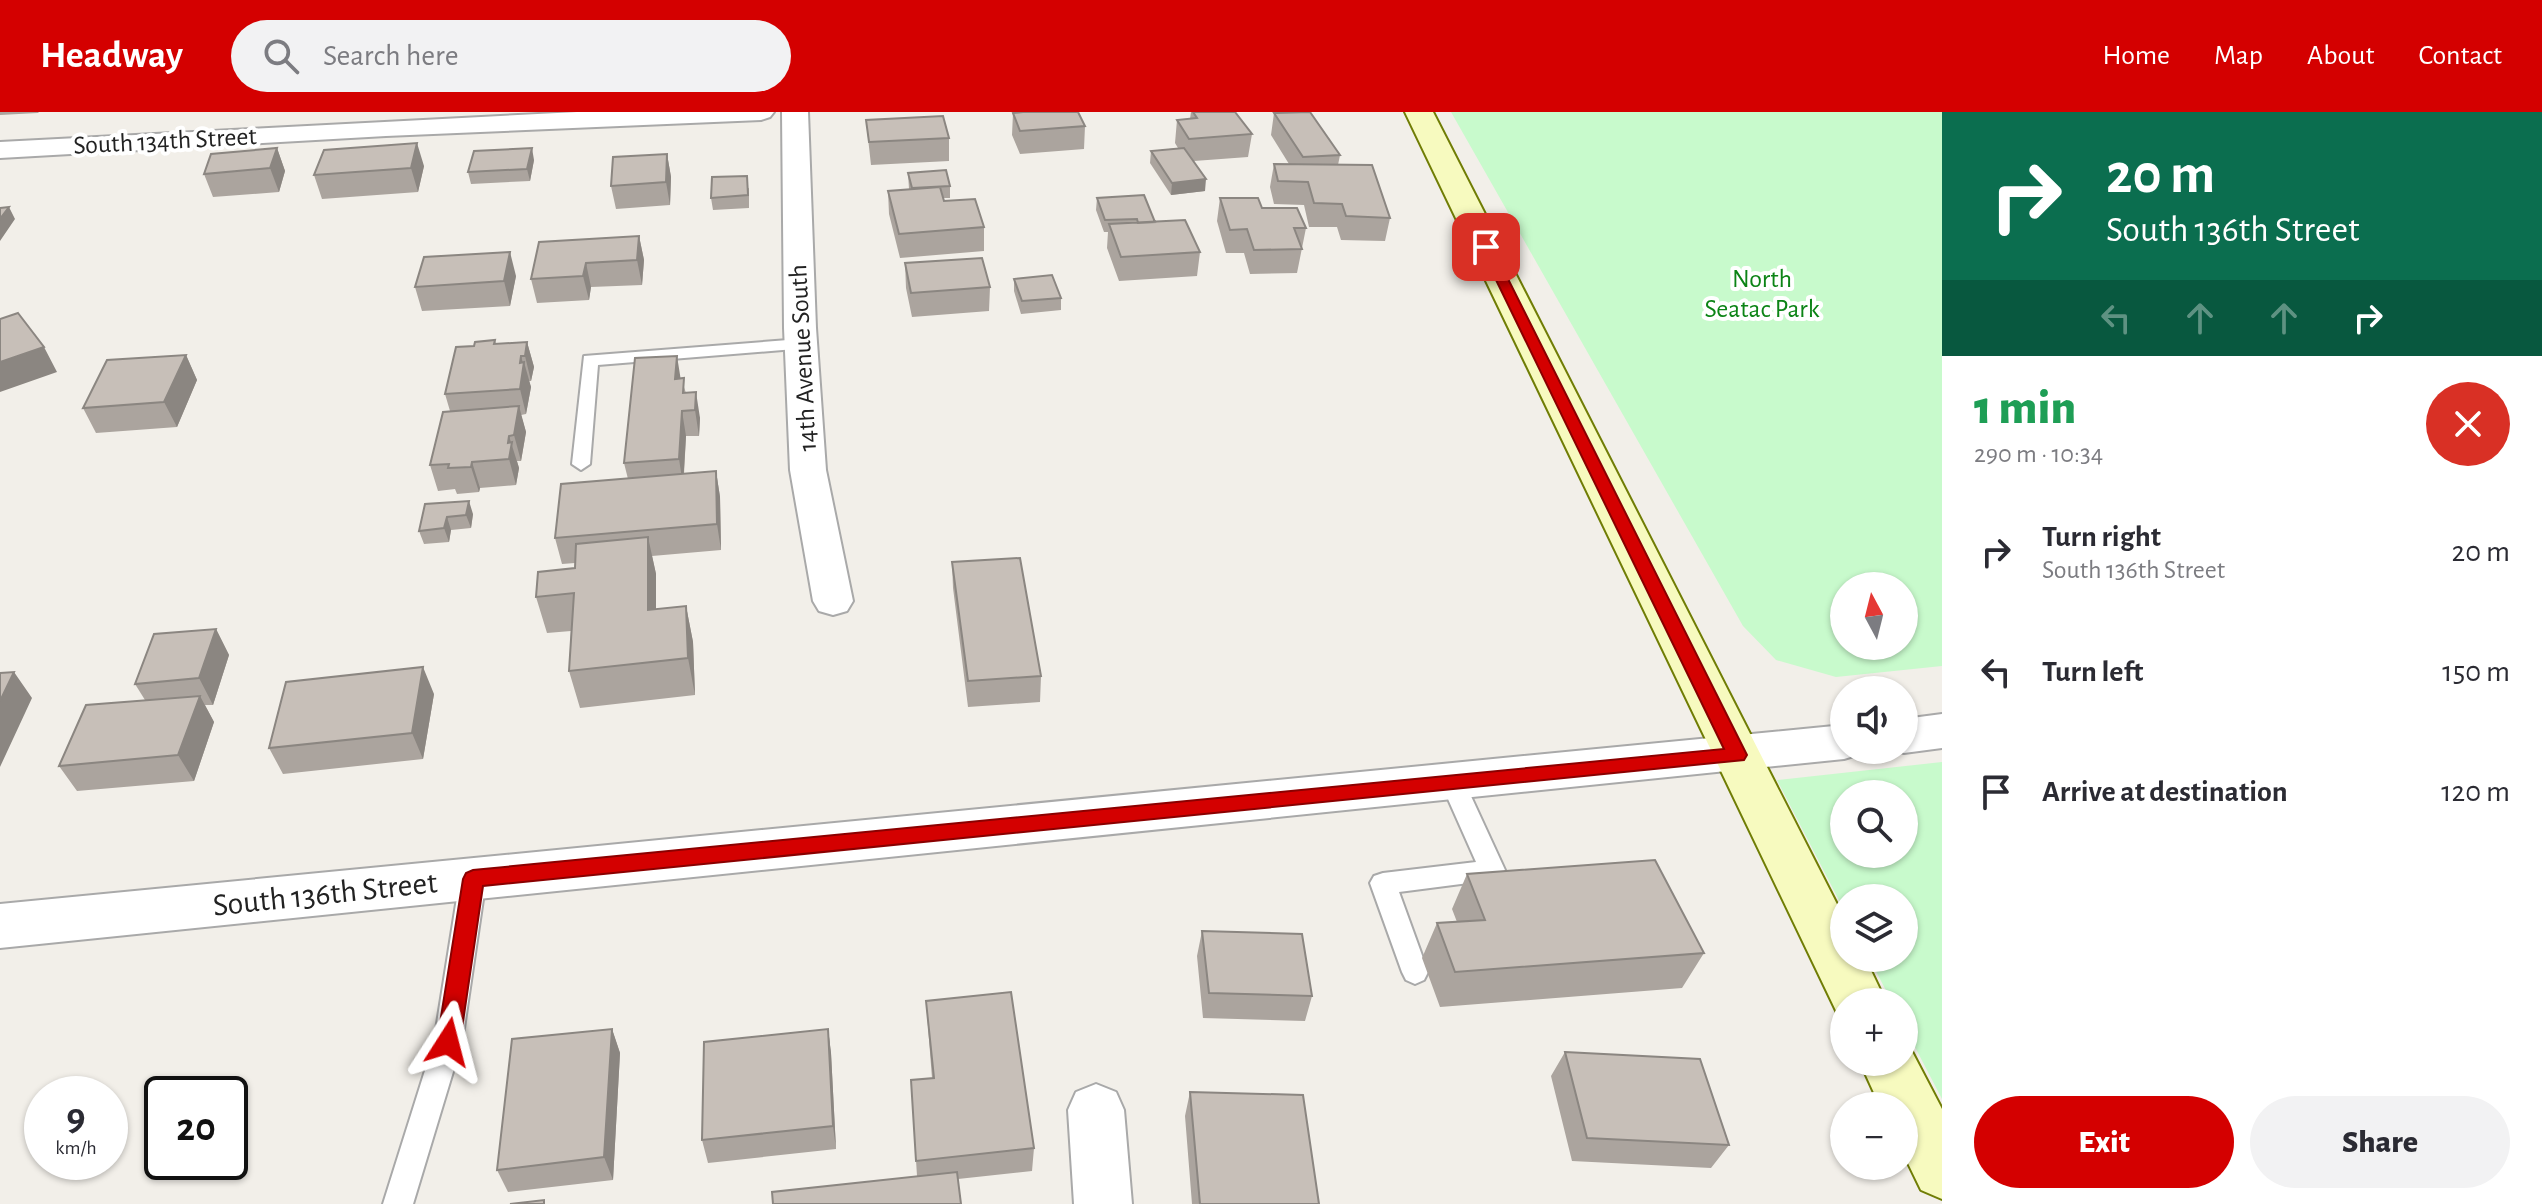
<!DOCTYPE html>
<meta charset="utf-8">
<style>
body{margin:0;font-family:"Alegreya Sans",sans-serif;background:#f2f2f3;color:#2b2b33;height:100vh;display:flex;flex-direction:column;font-size:30px;white-space:nowrap}
*{box-sizing:border-box;margin:0}
p{font-size:26px;color:#7c7c81}
.icon{flex:none;width:44px;height:44px;fill:none;stroke:currentColor;stroke-width:2;stroke-linecap:round;stroke-linejoin:round}
.map{position:relative;flex:1;overflow:hidden}
.sheet{display:flex;flex-direction:column;background:#fff;width:600px}
.sheet>*{flex:none}
.top-card{background:#0b6e4f;color:#fff;overflow:hidden}
.needle{width:52px;rotate:353deg}
.controls{position:absolute;left:1830px;top:460px;display:grid;gap:16px}
.controls a{display:grid;place-items:center;width:88px;height:88px;border-radius:50%;background:#fff;box-shadow:0 2px 6px #0004;font-size:40px}
.speed{position:absolute;left:24px;top:964px;display:flex;gap:16px;font-size:40px;font-weight:700;text-align:center}
.speed>*{display:grid;place-content:center;width:104px;height:104px;border-radius:50%;background:#fff;box-shadow:0 2px 6px #0004;line-height:1}
.speed small{font-size:20px;font-weight:400}
.speed .limit{border:4px solid #111;border-radius:12px;background:#fff;color:#111}
.pin{position:absolute;display:grid;place-items:center;width:68px;height:68px;color:#fff;margin:-34px;border-radius:16px;box-shadow:0 4px 12px #0006}
.me{position:absolute;width:88px;margin:-44px;rotate:9deg;stroke-linejoin:round;filter:drop-shadow(0 0 6px #0008)}
.turn{display:flex;align-items:center;gap:28px;height:168px;padding:0 32px;font-size:36px}
.turn .icon{width:104px;height:104px;stroke-width:2.5}
.turn b{display:block;font-size:56px;line-height:68px}
.lanes{display:flex;align-items:center;height:76px;padding:0 32px;background:#0003;justify-content:center;gap:40px;direction:ltr}
.lanes .off{opacity:.35}
.round{display:grid;place-items:center;flex:none;width:84px;height:84px;border-radius:42px;background:#f2f2f3}
.headline{display:flex;align-items:center;justify-content:space-between;height:136px;padding:0 32px}
h1{font-size:48px;font-weight:800;line-height:60px;color:#1e9e55}
.primary-button{display:flex;gap:16px;margin-top:auto;padding:16px 32px}
.primary-button a{flex:1;height:92px;border-radius:48px;background:#d40000;color:#fff;font-size:32px;font-weight:800;line-height:92px;text-align:center}
.primary-button a+a{background:#f2f2f3;color:#2b2b33}
ul{padding:0;list-style:none}
li{display:flex;align-items:center;gap:24px;height:120px;padding:0 32px}
li div{flex:1}
li b{display:block;font-size:30px}
li em{font-style:normal}
header{display:flex;align-items:center;gap:48px;box-sizing:border-box;height:112px;padding:0 40px;background:#d40000;color:#fff}
header strong{font-size:38px}
nav{display:flex;gap:44px;margin-inline-start:auto;font-size:28px}
.search{width:560px;height:72px;background:#f2f2f3;display:flex;align-items:center;gap:20px;box-sizing:border-box;padding:0 28px;border-radius:44px;color:#7c7c81;font-size:30px}
main{display:flex;flex:1;min-height:0}
.map>svg:first-child{display:block}
.park{fill:#c8facc;fill-rule:evenodd}
.lines{fill:none;stroke-linecap:round;stroke-linejoin:round}
.service-casing{stroke:#a9a9a9;stroke-width:4}
.minor-casing{stroke:#a9a9a9;stroke-width:4}
.tertiary-casing{stroke:#a9a9a9;stroke-width:4}
.secondary-casing{stroke:#707d05;stroke-width:4}
.service{fill:#fff;fill-rule:evenodd}
.minor{fill:#fff;fill-rule:evenodd}
.tertiary{fill:#fff;fill-rule:evenodd}
.secondary{fill:#f7fabf;fill-rule:evenodd}
.wall{fill:#aba49e}
.shaded-wall{fill:#8b8681}
.building{fill:#c7bfb8;stroke:#8b8681;stroke-width:2}
.route{fill:#d40000;stroke:#8a0000;stroke-width:2}
.labels{text-anchor:middle;dominant-baseline:central;stroke-width:8;stroke-linejoin:round;paint-order:stroke}
.far-street-label{font-size:26px;fill:#222;stroke:#fff}
.far-park-label{font-size:26px;fill:#0c8416;stroke:#fff}
.street-label{font-size:32px;fill:#222;stroke:#fff}
</style>
<header>
<strong>Headway</strong>
<div class="search"><svg class="icon" aria-label="search" viewBox="0 0 24 24"><circle cx="10" cy="10" r="6"/><path d="M15 15l6 6"/></svg>Search here</div>
<nav><a>Home</a><a>Map</a><a>About</a><a>Contact</a></nav>
</header>
<main>
<div class="map">
<svg width="1942" height="1092" viewBox="0 0 1942 1092">
<rect width="100%" height="100%" fill="#f2efe9"/>
<!-- park -->
<path class="park" d="M1451 0H1942V554L1836 565 1776 548 1743 514ZM1844 474H1904V534H1844Z
M1942 650V987L1904 914V890H1892L1869 846H1904V786H1844V798L1777 668ZM1844 682H1904V742H1844Z"/>
<g class="lines">
<defs>
<path id="service" d="M801 227 807 228 810 232 807 236 598 253 590 352 581 358 572 352 584 244Z
M1452 660 1460 663 1464 669 1505 758 1501 765 1492 768 1399 780 1428 860 1424 868 1415 872 1406 868 1402 860 1370 771 1374 764 1383 761 1476 750 1440 669 1444 663Z
M473 757 482 760 486 767 462 930 413 1092H383L434 930 460 767 464 760Z"/>
<path id="minor" d="M577 0H774L770 5 761 8 386 24 0 46V30Z
M782 0H808L816 216 826 358 853 489 847 499 833 503 819 499 813 489 790 358 784 216Z
M1096 972 1116 980 1124 998 1132 1092H1074L1068 998 1076 980Z"/>
<path id="tertiary" d="M1942 602V636L1904 641 1893 638H1904V607Z
M1844 613V638H1863L1860 642 1844 647 0 836V792Z"/>
<path id="secondary" d="M1405 0H1433L1844 806V846H1865L1886 890H1844V909L1840 907Z
M1904 930 1908 932 1942 997V1087L1921 1078 1904 1043V994H1880L1860 950H1904Z"/>
</defs>
<!-- service casing -->
<use href="#service" class="service-casing"/>
<!-- minor casing -->
<use href="#minor" class="minor-casing"/>
<!-- tertiary casing -->
<use href="#tertiary" class="tertiary-casing"/>
<!-- secondary casing -->
<use href="#secondary" class="secondary-casing"/>
<!-- service -->
<use href="#service" class="service"/>
<!-- minor -->
<use href="#minor" class="minor"/>
<!-- tertiary -->
<use href="#tertiary" class="tertiary"/>
<!-- secondary -->
<use href="#secondary" class="secondary"/>
</g>
<!-- wall -->
<path class="wall" d="M0 0H39L38 1 0 3Z
M1191 0H1235L1252 22 1248 45 1194 49 1205 79 1171 83 1150 51 1151 39 1178 36 1175 31 1177 8 1190 7Z
M1013 1 1085 14 1084 37 1020 42 1012 23Z
M1274 1 1340 43 1338 53 1390 106 1385 129 1341 128 1337 115H1309L1304 93 1274 92 1270 75 1274 52H1289L1271 23Z
M866 8 949 26V49L871 53Z
M277 36 285 59 279 80 213 85 204 62Z
M667 42 671 65 670 93 616 97 611 74Z
M534 48 530 69 471 72 468 60Z
M424 54 418 80 322 87 314 63Z
M908 61 950 74V86H943L944 89 984 115V139L900 146 889 102 888 79 909 77Z
M749 76V96L713 98 711 86Z
M1097 86 1155 110 1200 140 1197 164 1119 169 1107 136 1108 120H1104L1096 98Z
M1220 86 1262 96 1306 116 1297 161 1250 162 1244 141H1226L1217 109Z
M639 124 644 148 642 173 591 175 589 188 537 191 531 167Z
M905 151 990 175 989 199 912 205 906 176Z
M516 164 510 194 422 199 415 175Z
M1014 167 1061 186V198L1021 202 1014 179Z
M495 228 496 232 527 230 534 255 531 269H529L531 275 526 302 521 303 526 320 521 349H517L519 356 516 373 480 376 479 380 457 382 455 377 438 379 430 353 450 299 445 282 474 234Z
M186 243 197 268 177 315 96 321 83 296Z
M681 266 686 281 700 306 699 324H686L684 362 716 359 720 385 721 438 652 444 656 462V497L686 494 693 530 695 583 580 596 569 559 571 519 547 521 536 485 575 456V451L562 452 555 426 628 367 624 351Z
M425 392 473 402 471 416 451 418 449 430 424 432 419 419Z
M952 450 1041 564 1040 590 968 595 953 476Z
M216 517 229 543 213 593H205L214 610 194 669 77 679 59 654 145 588 135 572Z
M434 582 423 647 283 662 269 636Z
M1467 762 1704 841 1682 876 1440 895 1422 846 1437 811 1457 810 1452 797Z
M1202 819 1312 884 1305 909 1203 906 1197 844Z
M926 889 1034 1036 1032 1059 958 1067 917 1064 911 968 932 966Z
M612 917 620 941 613 1068 508 1080 497 1058Z
M828 917 831 941 836 1037 708 1051 702 1028Z
M1565 940 1729 1033 1711 1056 1572 1049 1551 964Z
M1190 980 1319 1092H1192L1185 1004Z"/>
<!-- shaded-wall -->
<path class="shaded-wall" d="M417 31 424 54 418 80 411 56Z
M277 36 285 59 279 80 270 56Z
M532 36 534 48 530 69 527 57Z
M667 42 671 65 670 93 666 70Z
M1206 67 1205 79 1171 83 1172 71Z
M9 95 15 107 0 129V107Z
M639 124 644 148 642 173 637 148Z
M510 140 516 164 510 194 504 169Z
M586 151 591 175 589 188 583 164Z
M527 230 534 255 531 269 525 244Z
M44 235 57 260 0 280V250Z
M186 243 197 268 177 315 164 290Z
M521 244 524 255V250L531 275 526 302 520 277Z
M677 244 681 269 675 267Z
M696 280 700 306 699 324 695 298Z
M519 294 526 320 521 349 514 323Z
M682 299 686 324 683 373 679 347Z
M509 324 519 356 516 373 509 347 508 331Z
M472 350 480 376 479 380 471 355Z
M716 359 720 385 721 438 717 412Z
M469 389 473 402 471 416 466 403Z
M447 405 451 418 449 430 444 416Z
M648 425 656 462V535L648 498Z
M686 494 693 530 695 583 688 546Z
M216 517 229 543 213 593 199 566Z
M423 555 434 582 423 647 412 621Z
M14 560 32 586 0 655V589Z
M200 584 214 610 194 669 178 643Z
M612 917 620 941 613 1068 604 1045Z
M828 917 831 941 836 1037 833 1014Z"/>
<!-- building -->
<path class="building" d="M1023 0H1078L1085 14 1020 19 1013 1Z
M1193 0H1235L1252 22 1189 27 1177 8 1197 6Z
M1310 0 1340 43 1303 45 1274 1Z
M943 4 949 26 869 30 866 8Z
M417 31 411 56 314 63 324 38Z
M277 36 270 56 204 62 211 42Z
M532 36 527 57 468 60 474 39Z
M1184 36 1206 67 1172 71 1151 39Z
M667 42 666 70 611 74 613 45Z
M1274 52 1372 53 1390 106 1346 104 1342 92 1314 91 1308 70 1278 69Z
M946 58 950 74 912 76 908 61Z
M747 64 748 83 711 86 712 65Z
M940 75 944 89 975 87 984 115 899 122 888 79Z
M1144 83 1155 110 1138 111 1137 107 1105 108 1097 86Z
M1220 86H1258L1262 96H1297L1306 116H1294L1302 137 1254 138 1247 117 1230 118Z
M9 95 0 107V96Z
M1185 108 1200 140 1121 145 1109 112Z
M639 124 637 148 586 151 583 164 531 167 539 130Z
M510 140 504 169 415 175 424 145Z
M982 146 990 175 911 181 905 151Z
M1052 163 1061 186 1022 189 1014 167Z
M18 201 44 235 0 250V207Z
M495 228 494 232 527 230 525 244H521L520 251 524 250 520 277 445 282 456 235 474 234 475 230Z
M186 243 164 290 83 296 107 248Z
M677 244 675 267 684 266 683 281 696 280 695 298 682 299 679 347 624 351 635 246Z
M519 294 514 323 509 324 508 331 512 330 509 347 472 350 471 355 448 356 449 352 430 353 443 300Z
M716 359 717 412 555 426 561 372Z
M469 389 466 403 447 405 444 416 419 419 425 392Z
M648 425V498L686 494 688 546 569 559 574 481 536 485 538 460 575 456 576 432Z
M1020 446 1041 564 968 569 952 450Z
M216 517 199 566 135 572 154 522Z
M423 555 412 621 269 636 286 570Z
M14 560 0 589V561Z
M200 584 178 643 59 654 86 593Z
M1655 748 1704 841 1455 860 1437 811 1485 808 1467 762Z
M1202 819 1302 822 1312 884 1209 881Z
M1011 880 1034 1036 916 1049 911 968 934 966 926 889Z
M612 917 604 1045 497 1058 512 927Z
M828 917 833 1014 702 1028 704 930Z
M1565 940 1700 947 1729 1033 1587 1026Z
M1190 980 1303 983 1319 1092H1200Z
M957 1060 961 1092H773L772 1080Z
M544 1088V1092H510Z"/>
<!-- route -->
<path class="route" d="M1486 131 1492 135 1747 643 1744 648 483 774 460 930 456 937 448 940 440 937 437 930 463 767 466 761 473 758 1724 637 1480 135Z"/>
<g class="labels">
<!-- far-street labels -->
<g class="far-street-label">
<text transform="translate(165 29) rotate(-3)">South 134th Street</text>
<text transform="translate(803 246) rotate(-93)">14th Avenue South</text>
</g>
<!-- far-park labels -->
<g class="far-park-label">
<text x="1762" y="167">North<tspan x="1762" dy="30">Seatac Park</tspan></text>
</g>
<!-- street labels -->
<g class="street-label">
<text transform="translate(325 782) rotate(-6)">South 136th Street</text>
</g>
</g>
</svg>
<div class="controls">
<a><svg class="needle" viewBox="-14 -14 28 28"><path d="M0-13l5 13h-10z" fill="#e53935"/><path d="M0 13l5-13h-10z" fill="#7c7c81"/></svg></a>
<a><svg class="icon" aria-label="sound" viewBox="0 0 24 24"><path d="M4 9h4l5-4v14l-5-4H4zM17 9q2 3 0 6"/></svg></a>
<a><svg class="icon" aria-label="search" viewBox="0 0 24 24"><circle cx="10" cy="10" r="6"/><path d="M15 15l6 6"/></svg></a>
<a><svg class="icon" aria-label="layers" viewBox="0 0 24 24"><path d="M12 4l9 5-9 5-9-5zM3 14l9 5 9-5"/></svg></a>
<a>+</a>
<a>−</a>
</div>
<div class="speed"><div>9<small>km/h</small></div><div class="limit">20</div></div>
<div class="pin" style="left:1486px;top:135px;background:#d93025"><svg class="icon" aria-label="arrive" viewBox="0 0 24 24"><path d="M6 21V4h12l-3 4 3 4H6"/></svg></div>
<svg class="me" style="left:448px;top:930px" viewBox="-20 -20 40 40"><path d="M0-17L14 15 0 8-14 15z" fill="#d40000" stroke="#fff" stroke-width="4"/></svg>
</div>
<section class="sheet">
<div class="top-card">
<div class="turn"><svg class="icon" aria-label="right" viewBox="0 0 24 24"><path d="M7 20v-9h11M14 6l5 5-5 5"/></svg><div><b>20 m</b>South 136th Street</div></div>
<div class="lanes"><svg class="icon off" aria-label="left" viewBox="0 0 24 24"><path d="M17 20v-9H6M10 6l-5 5 5 5"/></svg><svg class="icon off" aria-label="ahead" viewBox="0 0 24 24"><path d="M12 20V5M6 11l6-6 6 6"/></svg><svg class="icon off" aria-label="ahead" viewBox="0 0 24 24"><path d="M12 20V5M6 11l6-6 6 6"/></svg><svg class="icon" aria-label="right" viewBox="0 0 24 24"><path d="M7 20v-9h11M14 6l5 5-5 5"/></svg></div>
</div>
<div class="headline"><div><h1>1 min</h1><p>290 m · 10:34</p></div><a class="round" style="background:#d93025;color:#fff"><svg class="icon" aria-label="close" viewBox="0 0 24 24"><path d="M6 6l12 12M18 6L6 18"/></svg></a></div>
<ul>
<li><svg class="icon" aria-label="right" viewBox="0 0 24 24"><path d="M7 20v-9h11M14 6l5 5-5 5"/></svg><div><b>Turn right</b><p>South 136th Street</p></div><em>20 m</em></li>
<li><svg class="icon" aria-label="left" viewBox="0 0 24 24"><path d="M17 20v-9H6M10 6l-5 5 5 5"/></svg><div><b>Turn left</b></div><em>150 m</em></li>
<li><svg class="icon" aria-label="arrive" viewBox="0 0 24 24"><path d="M6 21V4h12l-3 4 3 4H6"/></svg><div><b>Arrive at destination</b></div><em>120 m</em></li>
</ul>
<div class="primary-button"><a>Exit</a><a>Share</a></div>
</section>
</main>
